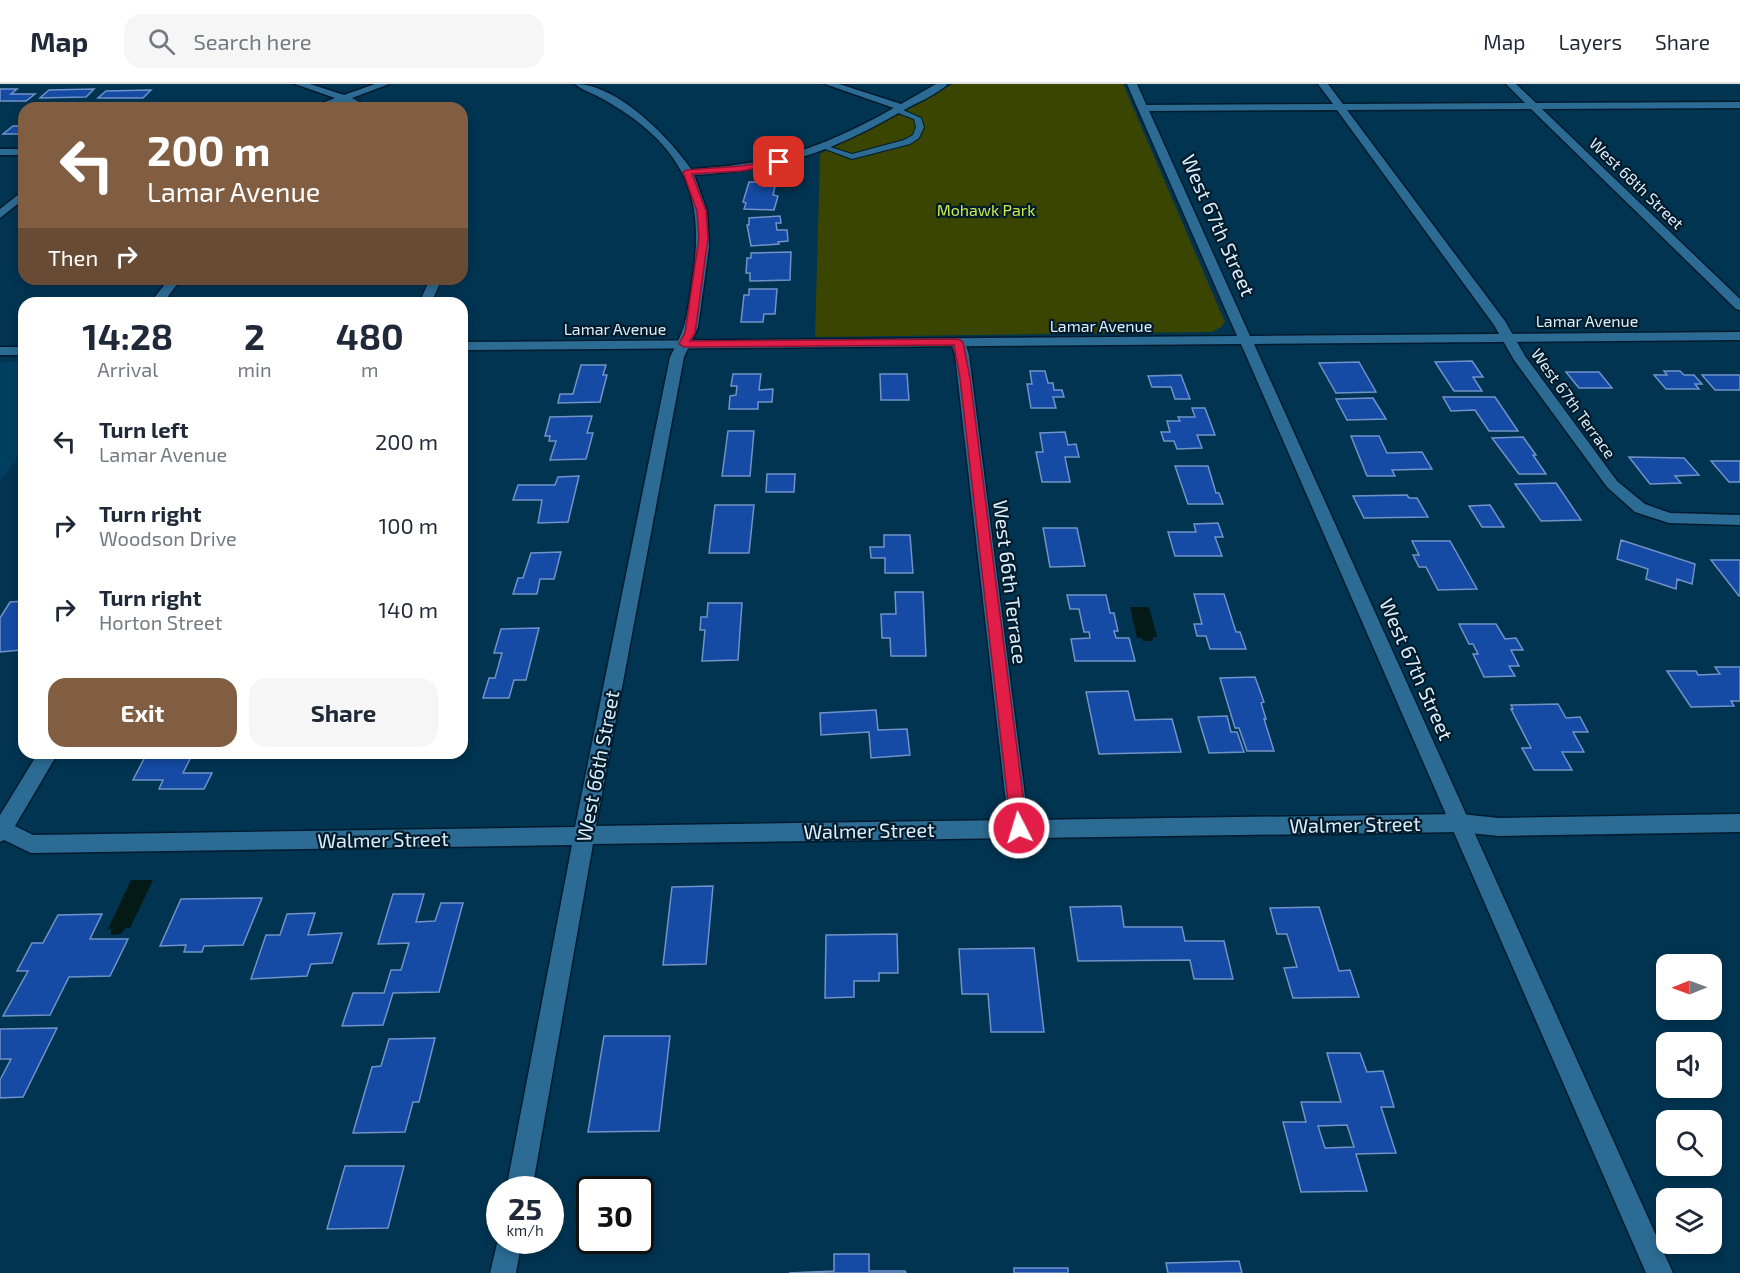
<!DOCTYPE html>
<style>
body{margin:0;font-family:"Exo 2",sans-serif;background:#f6f6f7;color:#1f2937;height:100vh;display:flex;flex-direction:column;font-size:22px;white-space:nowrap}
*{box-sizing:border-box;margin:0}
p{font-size:20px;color:#747a83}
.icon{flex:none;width:33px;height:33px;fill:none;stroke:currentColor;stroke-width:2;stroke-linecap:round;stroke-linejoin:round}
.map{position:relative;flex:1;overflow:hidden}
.sheet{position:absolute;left:18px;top:213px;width:450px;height:462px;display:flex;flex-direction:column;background:#fff;border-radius:18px;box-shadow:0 3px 9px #0003}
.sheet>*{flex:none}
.banner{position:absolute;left:18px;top:18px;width:450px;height:183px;border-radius:18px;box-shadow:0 3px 9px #0003;background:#815e41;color:#fff;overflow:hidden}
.needle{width:39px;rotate:269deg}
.tools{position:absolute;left:1656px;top:870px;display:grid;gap:12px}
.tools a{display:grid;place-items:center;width:66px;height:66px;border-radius:12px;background:#fff;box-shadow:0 3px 9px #0003;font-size:30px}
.speed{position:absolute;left:486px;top:1092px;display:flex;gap:12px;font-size:30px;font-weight:700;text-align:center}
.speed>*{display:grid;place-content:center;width:78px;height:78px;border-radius:50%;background:#fff;box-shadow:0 3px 9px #0003;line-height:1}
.speed small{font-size:15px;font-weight:400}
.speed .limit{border:3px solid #111;border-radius:9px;background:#fff;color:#111}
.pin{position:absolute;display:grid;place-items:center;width:51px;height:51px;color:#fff;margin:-26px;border-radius:12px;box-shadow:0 3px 9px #0006}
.me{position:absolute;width:66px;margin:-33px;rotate:355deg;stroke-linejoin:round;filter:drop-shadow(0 0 4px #0008)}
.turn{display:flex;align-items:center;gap:21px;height:126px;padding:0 30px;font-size:27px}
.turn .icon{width:78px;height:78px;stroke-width:2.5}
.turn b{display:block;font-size:42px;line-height:51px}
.then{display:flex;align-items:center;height:57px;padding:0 30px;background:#0003;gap:12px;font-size:22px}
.eta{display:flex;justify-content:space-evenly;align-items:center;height:102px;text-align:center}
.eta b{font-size:36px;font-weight:700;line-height:42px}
.primary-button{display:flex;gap:12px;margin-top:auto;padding:12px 30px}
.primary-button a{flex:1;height:69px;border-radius:18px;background:#815e41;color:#fff;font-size:24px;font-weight:700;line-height:69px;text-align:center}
.primary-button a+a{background:#f6f6f7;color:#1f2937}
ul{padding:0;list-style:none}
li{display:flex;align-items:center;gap:18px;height:84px;padding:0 30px}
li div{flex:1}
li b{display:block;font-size:22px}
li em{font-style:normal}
header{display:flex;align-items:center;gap:36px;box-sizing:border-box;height:84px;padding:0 30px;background:#fff;border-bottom:2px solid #e0e1e3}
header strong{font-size:28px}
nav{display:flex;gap:33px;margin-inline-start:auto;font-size:21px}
.search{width:420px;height:54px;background:#f6f6f7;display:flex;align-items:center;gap:15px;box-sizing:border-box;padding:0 21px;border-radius:18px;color:#747a83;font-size:22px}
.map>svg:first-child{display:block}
.built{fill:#003f60}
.green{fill:#394500}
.water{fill:#041a17}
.building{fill:#154ba4;stroke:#7192c9;stroke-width:1.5;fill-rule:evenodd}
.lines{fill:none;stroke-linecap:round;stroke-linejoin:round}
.lane-casing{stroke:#001b2e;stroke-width:2}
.street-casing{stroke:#001b2e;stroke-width:3}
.secondary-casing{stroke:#001b2e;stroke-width:3}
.lane{fill:#2c6b93;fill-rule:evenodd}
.street{fill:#2c6b93;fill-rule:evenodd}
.secondary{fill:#2c6b93;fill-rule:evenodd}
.route{fill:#e11d48;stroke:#92132f;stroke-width:1.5}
.labels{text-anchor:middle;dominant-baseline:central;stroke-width:4.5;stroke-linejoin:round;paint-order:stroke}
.far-street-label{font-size:16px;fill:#dbedfb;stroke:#021b2b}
.far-park-label{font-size:16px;fill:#ccec4c;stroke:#021b2b}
.street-label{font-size:20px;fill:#dbedfb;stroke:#021b2b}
</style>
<header>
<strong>Map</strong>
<div class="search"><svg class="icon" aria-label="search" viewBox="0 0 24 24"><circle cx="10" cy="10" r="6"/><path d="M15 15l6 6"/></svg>Search here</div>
<nav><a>Map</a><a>Layers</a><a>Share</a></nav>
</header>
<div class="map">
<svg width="1740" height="1189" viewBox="0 0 1740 1189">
<rect width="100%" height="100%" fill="#003451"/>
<!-- built -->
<path class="built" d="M0 278H24V367L0 396Z"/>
<!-- green -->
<path class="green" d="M953 0H1123L1225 238 1221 243 1212 248 815 253 820 70Z"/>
<!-- water -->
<path class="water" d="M1130 523H1149L1157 553H1153V557H1143L1142 554H1137Z
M131 796H153L130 844H126L120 850 111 851V845H108Z"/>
<!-- building -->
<path class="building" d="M0 5H17L11 10H35L26 17H0Z
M94 5 86 13 40 14 49 6Z
M151 6 143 14H98L106 7Z
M13 42H24V50H3Z
M749 98H776L773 111 778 112 774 126 744 125 746 119 743 118Z
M780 132 781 139H776L777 146H787L788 157 778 158 779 160 751 162 747 141H749V134Z
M791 168 790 196 750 197V189H746L747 174H751V169Z
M749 205H777L775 230H764L763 238H741L744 211H749Z
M1472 277 1483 293H1473L1482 307H1454L1435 278Z
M1359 278 1376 308 1336 309 1319 279Z
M581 281H606L603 291H607L600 318 558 319 560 310H573Z
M1030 287H1045L1048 299H1053L1054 306H1062L1064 313H1053L1056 324H1031L1027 300H1032Z
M1664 287H1680L1684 291H1694L1702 300H1695L1699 305H1666L1654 291H1667Z
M1566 288H1599L1612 304H1579Z
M733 290H761L759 306 773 305 772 318H758V325H729L730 312 736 311 737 302H731Z
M880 290H907L909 316H881Z
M1181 291 1190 315H1175L1171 303H1152L1148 292Z
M1702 291H1740V306H1715Z
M1443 313H1495L1518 347H1489L1475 326 1451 327Z
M1373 314 1386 335 1347 336 1336 315Z
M1192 324H1205L1215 351H1197L1202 364 1177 365 1174 357H1164L1161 348H1170L1167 337H1180L1178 333H1195Z
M592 332 587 349H593L586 375 550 376 556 357H549L550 352H545L550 333Z
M728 347H754L750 392H722Z
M1065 348 1068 361 1076 360 1079 373H1065L1070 398H1042L1036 368H1043L1040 349Z
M1351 352H1379L1387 369 1422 368 1432 385 1392 386 1395 392H1367Z
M1523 353 1536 371H1533L1546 390H1519L1492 354Z
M1629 373 1684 374 1699 391 1675 392 1681 399 1650 400Z
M1711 377H1740V398H1729Z
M1175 382H1208L1216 409H1219L1223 420H1188Z
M767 390H795L794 408H766Z
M579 392 568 438 538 439 542 416H513L518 401H555L558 393Z
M1556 399 1581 436 1541 437 1515 400Z
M1407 411 1409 414H1417L1428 433 1364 434 1353 412Z
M715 421H754L749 469H709Z
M1490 421 1504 443H1482L1469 422Z
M1218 439 1223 453H1215L1222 472H1175L1168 448H1196L1194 440Z
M1043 444H1077L1085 482 1050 483Z
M884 451H910L913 489H885V474H871L870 463H884Z
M1621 456 1695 480 1692 500 1677 495 1676 505 1646 495 1648 485 1617 475Z
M1412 457H1450L1477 505 1438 506 1426 483H1419L1413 471H1419Z
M561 468 554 495H540L537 510H513L518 494H523L531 469Z
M1711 476H1740V512H1739Z
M895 508H923L926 572H891L890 554H882L881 530H896Z
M1194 510H1224L1236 548H1240L1246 565H1210L1206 552H1197L1194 540H1202Z
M1067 511H1106L1110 529H1114L1118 547H1114L1116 554H1129L1135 577H1075L1071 555 1090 554 1089 548H1084L1079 525H1070Z
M24 517V561L21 566 0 568V534L10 518Z
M708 519H742L738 576 702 577 705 546H700L701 533H707Z
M1459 540H1496L1505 555 1516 554 1523 566H1511L1519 582H1509L1515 592 1484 593 1473 570H1478L1473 560H1469Z
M539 544 526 596H514L509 614H483L489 594H495L502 569H494L501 545Z
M1715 583H1740V617H1731L1734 622 1691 623 1667 587H1696L1698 591 1720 590Z
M1255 593 1264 618 1261 619 1266 635H1264L1274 667H1247L1239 644H1235L1220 594Z
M1128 607 1135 636 1172 635 1181 668 1099 670 1086 608Z
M1558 620 1566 634 1580 633 1588 648H1573L1584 668H1562L1572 686H1534L1522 664H1531L1511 625H1513L1511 621Z
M876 626 878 646 907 645 910 671 871 674 869 648 821 651 820 629Z
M1227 632 1231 648H1237L1244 668 1209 669 1198 633Z
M147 669H193L183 689H212L204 705H159L163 696H133Z
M713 802 706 880 663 881 672 803Z
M393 810H424L416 838 435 837 441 819H463L439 908 393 909 383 941 342 942 353 909H384L391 886H401L409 859 378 860Z
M262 814 243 861 204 862 202 868H184L186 861 160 862 181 815Z
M1121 822 1124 843H1182L1185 857H1224L1233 895H1194L1190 876 1078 877 1070 823Z
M1319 823 1339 887 1350 886 1359 913 1293 914 1284 884 1297 883 1287 850H1277L1270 824Z
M315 829 308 851 342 849 332 879 311 880 307 892 251 895 266 851H280L287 830Z
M102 830 90 855H128L110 892 69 893 50 931 3 932 28 887H17L32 859H43L58 831Z
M897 850 898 889H879V897H854V913L825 914 826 851Z
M1034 864 1044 948H991L988 910H962L959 865Z
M57 944 23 1013 0 1014V996L11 975H0V945Z
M604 952H670L659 1047 588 1048Z
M435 954 419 1018H413L405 1048 353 1049 372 983 381 982 389 955Z
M1327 969H1360L1367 988 1383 987 1394 1023H1381L1396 1069 1356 1070 1367 1107 1301 1108 1283 1038H1306L1301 1018H1341ZM1347 1041 1354 1063 1325 1064 1318 1042Z
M345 1082H404L388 1144 327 1145Z
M834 1170H869V1187H905L906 1189H789L834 1187Z
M1239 1177 1242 1189H1168L1166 1179Z
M1014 1184H1068V1189H1014Z"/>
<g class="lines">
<defs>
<path id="lane" d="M896 23 921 34 924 43 919 54 910 60 852 75 820 63 824 61 852 70 904 56 913 51 916 43 914 35 893 27 892 25Z"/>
<path id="street" d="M295 0H310L344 11 375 0H389L352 14 370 24H357L343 18 324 24H310L335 14Z
M575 0C617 0 668 52 691 85 775 80 820 65 894 24L825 0H839L901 20 936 0H948C936 11 918 18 904 26 829 69 780 86 694 91L707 127 709 163 698 243 684 273 596 742 1008 736 955 271 951 258 958 254 965 258 969 271 1028 736 1460 730 1499 734 1740 730V748L1499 752 1460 748 593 760 532 1106H506L572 761 31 769 4 756 0 758V731L38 669H58L15 742 33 751 575 743 670 273C687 242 687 232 692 199 701 140 698 93 652 50 636 35 618 23 599 13 592 9 582 6 575 0Z
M1318 0H1328L1343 20 1525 19 1506 0H1516L1536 19 1740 18V24L1542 25 1740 215V226L1736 225 1531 25 1347 26 1505 237 1525 272 1617 397 1645 420 1670 429 1740 431V441L1669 439 1635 428 1607 403 1514 276 1494 241 1337 26 1143 27 1138 24 1143 21 1333 20Z
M0 65H24V71H0Z
M24 106V115L0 134V125Z
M169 195H181L163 219H150Z
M430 195H442L431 219H419Z
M500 1147V1156H522L516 1189H490Z"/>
<path id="secondary" d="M1127 0H1137L1250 252 1740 248V256L1254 260 1673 1189H1646L1241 260 462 266V258L1237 252Z
M0 263H24V271H0Z"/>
</defs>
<!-- lane casing -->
<use href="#lane" class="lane-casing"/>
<!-- street casing -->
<use href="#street" class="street-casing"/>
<!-- secondary casing -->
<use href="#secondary" class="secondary-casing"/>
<!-- lane -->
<use href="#lane" class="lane"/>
<!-- street -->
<use href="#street" class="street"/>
<!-- secondary -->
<use href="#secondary" class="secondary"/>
</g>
<!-- route -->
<path class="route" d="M779 76 783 78 782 80 741 87 692 90 706 127 708 154 695 249 690 257 958 255 963 258 970 294 1027 744 1025 749 1019 751 1014 749 1011 744 960 294 954 261 684 263 679 260 685 249 699 154 697 127 683 88 687 86 741 82Z"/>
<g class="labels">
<!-- far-street labels -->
<g class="far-street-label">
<text transform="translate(1637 99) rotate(44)">West 68th Street</text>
<text x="1587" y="236">Lamar Avenue</text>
<text x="1101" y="241">Lamar Avenue</text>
<text x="615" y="244">Lamar Avenue</text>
<text transform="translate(1574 319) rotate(54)">West 67th Terrace</text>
</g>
<!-- far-park labels -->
<g class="far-park-label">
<text x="986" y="125">Mohawk Park</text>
</g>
<!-- street labels -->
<g class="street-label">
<text transform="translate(1219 141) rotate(66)">West 67th Street</text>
<text transform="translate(1011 498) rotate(83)">West 66th Terrace</text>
<text transform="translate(1417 585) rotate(66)">West 67th Street</text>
<text transform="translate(597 682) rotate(-79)">West 66th Street</text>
<text transform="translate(1355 740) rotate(-1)">Walmer Street</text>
<text transform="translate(869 746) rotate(-1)">Walmer Street</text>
<text transform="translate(383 755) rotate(-1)">Walmer Street</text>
</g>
</g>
</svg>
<div class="tools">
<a><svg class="needle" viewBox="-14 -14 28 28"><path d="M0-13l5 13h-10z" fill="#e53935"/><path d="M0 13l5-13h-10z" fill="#747a83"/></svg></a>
<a><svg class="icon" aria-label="sound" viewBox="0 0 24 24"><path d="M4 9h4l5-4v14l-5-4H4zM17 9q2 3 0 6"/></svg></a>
<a><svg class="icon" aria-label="search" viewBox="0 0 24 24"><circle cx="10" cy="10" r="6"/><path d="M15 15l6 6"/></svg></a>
<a><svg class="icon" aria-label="layers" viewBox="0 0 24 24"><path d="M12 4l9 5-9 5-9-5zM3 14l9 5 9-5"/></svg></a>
</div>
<div class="speed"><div>25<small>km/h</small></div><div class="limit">30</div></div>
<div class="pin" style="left:779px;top:78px;background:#d93025"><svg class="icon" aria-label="arrive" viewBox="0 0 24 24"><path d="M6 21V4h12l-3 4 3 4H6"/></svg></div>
<svg class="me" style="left:1019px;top:744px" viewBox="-20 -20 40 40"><circle r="17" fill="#e11d48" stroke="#fff" stroke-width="3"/><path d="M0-11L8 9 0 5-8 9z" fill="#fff"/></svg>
<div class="banner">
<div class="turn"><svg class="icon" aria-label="left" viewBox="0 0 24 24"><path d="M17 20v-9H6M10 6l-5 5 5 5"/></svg><div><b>200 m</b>Lamar Avenue</div></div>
<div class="then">Then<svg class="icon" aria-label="right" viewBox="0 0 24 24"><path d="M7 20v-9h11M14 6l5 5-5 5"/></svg></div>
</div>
<section class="sheet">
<div class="eta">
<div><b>14:28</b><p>Arrival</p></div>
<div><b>2</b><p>min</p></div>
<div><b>480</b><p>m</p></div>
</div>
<ul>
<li><svg class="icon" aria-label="left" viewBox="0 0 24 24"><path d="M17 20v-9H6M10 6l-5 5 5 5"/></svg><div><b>Turn left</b><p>Lamar Avenue</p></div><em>200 m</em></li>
<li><svg class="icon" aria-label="right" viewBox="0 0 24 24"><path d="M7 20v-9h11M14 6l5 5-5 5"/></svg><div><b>Turn right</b><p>Woodson Drive</p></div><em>100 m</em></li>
<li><svg class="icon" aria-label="right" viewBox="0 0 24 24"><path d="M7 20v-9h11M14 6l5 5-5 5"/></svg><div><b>Turn right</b><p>Horton Street</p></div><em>140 m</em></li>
</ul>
<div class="primary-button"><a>Exit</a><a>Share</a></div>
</section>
</div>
